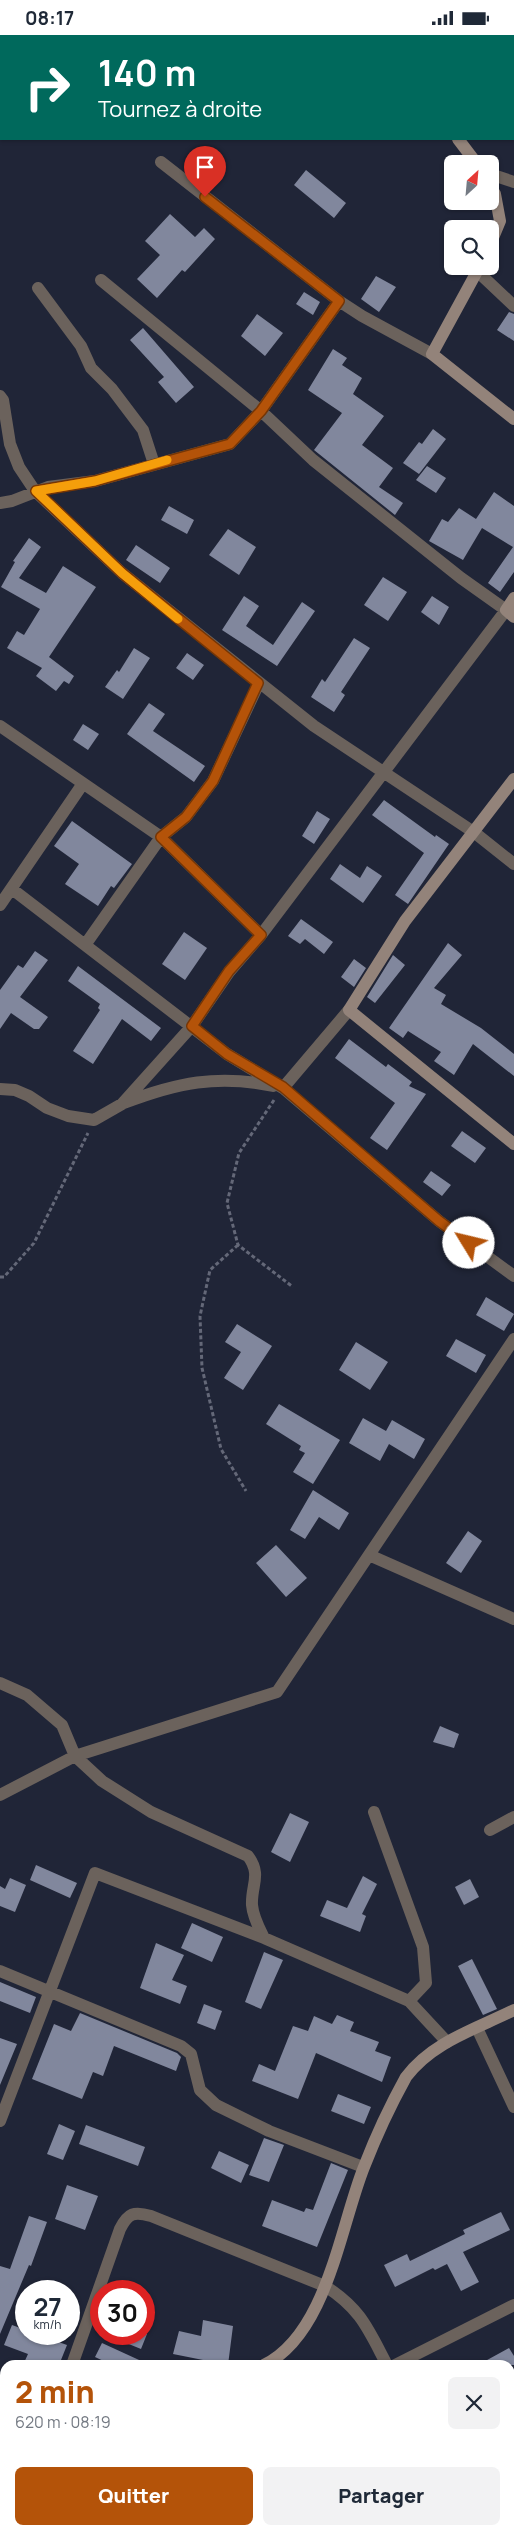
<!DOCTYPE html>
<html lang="fr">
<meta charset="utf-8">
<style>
body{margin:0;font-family:Manrope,sans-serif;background:#f2f2f3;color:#1f2937;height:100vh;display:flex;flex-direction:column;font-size:19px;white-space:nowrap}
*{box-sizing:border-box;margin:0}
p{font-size:16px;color:#747a83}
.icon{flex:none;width:28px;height:28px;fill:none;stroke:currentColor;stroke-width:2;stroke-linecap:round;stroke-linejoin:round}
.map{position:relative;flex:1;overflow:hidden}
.sheet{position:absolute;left:0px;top:2325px;width:515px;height:175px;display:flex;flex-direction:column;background:#fff;border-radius:15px 15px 0 0;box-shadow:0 1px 4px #0004}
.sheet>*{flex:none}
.guide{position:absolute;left:0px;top:0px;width:515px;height:105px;box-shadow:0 1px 4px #0004;background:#00695c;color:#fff;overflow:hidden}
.needle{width:32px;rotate:26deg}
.fabs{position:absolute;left:444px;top:120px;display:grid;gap:10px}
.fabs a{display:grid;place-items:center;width:55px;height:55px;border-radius:8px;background:#fff;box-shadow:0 1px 4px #0004;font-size:25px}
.speed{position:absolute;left:15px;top:2245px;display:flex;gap:10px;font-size:25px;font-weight:700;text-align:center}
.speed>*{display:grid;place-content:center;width:65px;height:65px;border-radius:50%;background:#fff;box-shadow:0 1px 4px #0004;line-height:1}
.speed small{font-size:12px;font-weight:400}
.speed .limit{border:8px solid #d22;background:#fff;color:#111}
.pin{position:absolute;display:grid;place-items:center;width:42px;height:42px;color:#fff;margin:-51px -21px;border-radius:50% 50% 50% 0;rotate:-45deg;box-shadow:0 0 5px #0007}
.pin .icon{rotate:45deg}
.me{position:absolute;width:55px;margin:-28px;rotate:306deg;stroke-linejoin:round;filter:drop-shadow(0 0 4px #0008)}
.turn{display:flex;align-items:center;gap:18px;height:105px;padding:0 15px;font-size:22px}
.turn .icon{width:65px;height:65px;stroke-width:2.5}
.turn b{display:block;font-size:35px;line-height:42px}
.round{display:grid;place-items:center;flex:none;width:52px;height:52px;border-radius:8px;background:#f2f2f3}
.headline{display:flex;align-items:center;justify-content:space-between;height:85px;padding:0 15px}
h1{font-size:30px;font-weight:800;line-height:38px;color:#b45309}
.action{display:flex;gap:10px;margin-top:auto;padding:10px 15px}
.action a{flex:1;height:58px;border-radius:8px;background:#b45309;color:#fff;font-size:20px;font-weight:800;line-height:58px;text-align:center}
.action a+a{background:#f2f2f3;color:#1f2937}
.status{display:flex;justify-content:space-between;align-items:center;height:35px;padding:0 25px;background:#fff;direction:ltr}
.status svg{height:14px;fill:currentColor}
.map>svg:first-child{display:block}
.building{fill:#81879d}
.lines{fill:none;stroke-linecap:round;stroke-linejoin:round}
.path{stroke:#646878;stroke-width:3;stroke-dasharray:4 2.5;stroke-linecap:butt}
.street{stroke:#6b625c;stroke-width:12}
.secondary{stroke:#93837a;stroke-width:12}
.route-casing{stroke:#753606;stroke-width:12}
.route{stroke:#b45309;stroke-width:9}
.slow{stroke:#f59e0b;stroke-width:9}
</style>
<div class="status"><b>08:17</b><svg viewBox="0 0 49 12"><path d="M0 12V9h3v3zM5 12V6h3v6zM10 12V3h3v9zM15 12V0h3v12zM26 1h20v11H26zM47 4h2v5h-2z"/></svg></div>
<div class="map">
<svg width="514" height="2500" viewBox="0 0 514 2500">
<rect width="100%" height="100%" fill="#202537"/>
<!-- building -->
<path class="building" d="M306 135 346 168 334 183 294 150Z
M170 179 195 202 204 193 215 204 185 237 182 235 157 263 137 244 160 220 145 206Z
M376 241 396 252 379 277 361 264Z
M304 257 320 267 313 280 296 269Z
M509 277 514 279V306L497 295Z
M257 279 283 298 265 321 241 301Z
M143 293 194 352 176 368 158 347 164 342 130 305Z
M333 314 347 323 342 330 362 343 353 359 384 381 362 410 393 433 379 452 403 468 395 480 314 415 342 378 308 355Z
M433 394 446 404 419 439 403 428 419 407 422 409Z
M427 431 446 443 436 458 416 445Z
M494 457 514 471V537L500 557 488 548 513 512 482 493 463 525 429 506 442 484 448 487 459 473 476 484Z
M169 471 194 485 187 499 161 485Z
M228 494 256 512 239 540 209 520Z
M29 503 41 512 19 543 46 558 63 531 96 552 49 622 74 641 69 649 64 646 56 656 36 641 42 633 7 613 17 596 24 600 40 574 1 552 15 527 13 526Z
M136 510 170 533 160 548 126 525Z
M383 542 407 557 388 586 364 570Z
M244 561 259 571 246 591 273 610 302 567 315 576 277 631 222 595Z
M432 561 449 572 439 590 421 577Z
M354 603 370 613 341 657 345 660 334 677 311 662 322 644 325 647Z
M134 613 150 623 123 664 105 652 117 635 119 637Z
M187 618 204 630 193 645 176 633Z
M149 668 165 679 153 696 205 731 194 747 127 699Z
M83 689 99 699 88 715 73 705Z
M384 765 435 802 436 800 449 809 408 869 395 860 424 818 372 780Z
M317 776 330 784 314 809 302 801Z
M72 786 132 829 114 853 111 851 98 871 65 849 79 829 54 811Z
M340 829 360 843 367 831 382 841 363 868 330 844Z
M301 884 333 907 324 919 305 904 300 909 288 901Z
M184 897 207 913 185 945 162 929Z
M448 908 462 920 434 953 446 960 441 969 481 993 514 1019V1041L473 1009 454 1040 434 1026 441 1017 408 996 403 1003 389 993Z
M35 916 48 925 20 962 48 982 39 994H34L11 978 0 994V955L18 930 23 933Z
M393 920 405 930 375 968 367 962Z
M354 924 366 933 354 952 341 942Z
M78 931 161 993 151 1006 122 984 93 1029 73 1016 100 975 98 973 100 969 68 946Z
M349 1004 386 1032 388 1029 412 1047 409 1051 426 1059 387 1115 370 1103 395 1068 335 1023Z
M462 1096 486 1113 475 1128 451 1111Z
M431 1136 451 1150 442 1161 423 1147Z
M486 1262 514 1279 504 1296 476 1280Z
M237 1289 272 1311 243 1355 224 1343 241 1317 225 1307Z
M456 1304 486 1320 476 1338 446 1321Z
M356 1307 388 1327 370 1355 339 1335Z
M279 1369 340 1405 313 1449 293 1437 305 1418 299 1415 301 1411 266 1389Z
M363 1383 386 1396 392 1385 425 1404 414 1424 389 1409 380 1426 349 1408Z
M313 1455 349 1478 339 1495 319 1482 305 1504 290 1495Z
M468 1496 482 1506 461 1538 446 1528Z
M276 1510 307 1543 286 1562 256 1528Z
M440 1691 459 1699 454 1713 433 1707Z
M290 1778 309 1787 290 1827 271 1817Z
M36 1830 77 1848 70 1863 30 1845Z
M363 1841 377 1849 362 1879 366 1881 360 1897 320 1881 327 1865 347 1873Z
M10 1843 26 1850 15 1877 0 1871V1851L5 1854Z
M470 1844 479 1862 464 1870 455 1852Z
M192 1888 223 1902 212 1927 181 1913Z
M156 1908 184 1920 172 1945 187 1951 180 1969 140 1953Z
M264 1917 283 1925 261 1974 245 1967Z
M472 1924 497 1974 483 1980 458 1931Z
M0 1947 36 1962 30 1978 0 1966Z
M204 1969 222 1976 215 1995 197 1988Z
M80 1978 177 2018 181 2022 176 2036 114 2011 103 2041 93 2037 82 2064 32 2044 54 1989 71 1996Z
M337 1980 354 1987 350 1996 379 2007 375 2016 391 2022 382 2047 316 2018 298 2064 252 2046 259 2029 275 2036 293 1991 308 1996 314 1981 332 1989Z
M0 2003 17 2009 0 2050Z
M338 2059 371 2072 364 2089 331 2076Z
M59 2089 75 2096 63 2125 47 2119Z
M86 2090 145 2112 138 2131 79 2109Z
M264 2103 284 2110 269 2147 249 2140Z
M219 2116 249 2130 241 2148 211 2133Z
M331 2128 348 2135 317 2212 262 2191 272 2165 304 2177 306 2173 313 2175Z
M67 2150 98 2161 85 2195 55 2184Z
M501 2177 510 2195 463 2217 479 2247 461 2256 447 2229 435 2235 433 2233 395 2252 384 2230 407 2219 410 2226 465 2199 463 2195Z
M29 2181 47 2187 31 2231 29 2230 0 2299V2231L10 2234Z
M203 2285 233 2291 228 2330 173 2319 179 2296 201 2301Z
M12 2290 26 2295V2299H36L67 2310 59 2330H23L28 2319 4 2310Z
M104 2299H147L141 2314Z
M102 2308 150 2330H112L95 2322Z
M509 2313 514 2321V2330H478Z"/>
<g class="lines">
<!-- path -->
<path class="path" d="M274 1065 239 1118 227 1168 238 1210 293 1252
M238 1210 210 1235 200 1281 202 1333 221 1414 246 1456
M0 1242H4L34 1208 88 1098"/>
<!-- street -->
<path class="street" d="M347 0 349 1
M229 1 230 0
M161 127 339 266
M490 139 514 147
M478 237 514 271
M38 253 81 311 91 333 112 354 143 395 154 429
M0 361 3 365 10 409 19 432 35 456 122 538 314 691 475 798 514 829
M0 468 12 466 48 452 95 446 230 409 261 376 339 266 362 281 432 319
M0 691 161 802 261 900
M12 854 227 1019 283 1053 439 1186 514 1241
M0 870 82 750
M85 910 161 802 186 782 213 746 259 648
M283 1053 349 975
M0 1054 15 1055 29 1061 47 1073 68 1081 94 1085 122 1069 192 991 229 937 261 900 506 575 461 543 313 425 261 376 101 245
M124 1068C176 1048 218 1039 273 1051
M369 1520 514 1584
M0 1648 27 1660 62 1690 75 1721 102 1746 151 1777 248 1821C262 1840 251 1850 252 1870 253 1882 259 1893 264 1903
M0 1760 75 1721 277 1657 514 1304
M374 1777 423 1912 426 1948 409 1966
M490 1795 514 1782
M0 1936 181 2011 191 2019 200 2055 216 2070 269 2096 363 2132
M477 1993 514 2072
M0 2086 95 1838 264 1903 409 1966 447 2007
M72 2330 120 2194C128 2178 134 2176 151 2181L325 2251C361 2274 368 2294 387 2330
M395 2330 514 2270
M0 2410 5 2412
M510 2450 514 2448
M329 2495 331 2500
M474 2495 477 2500
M18 2500 19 2495"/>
<!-- secondary -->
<path class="secondary" d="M416 0V1
M458 104 477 129
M490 151 495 159 500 186 490 210
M480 231 432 319 514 384
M514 563 506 575 514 582
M514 744 405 886 349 975 514 1109
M264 2330C327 2299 340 2192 364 2132 376 2101 390 2071 406 2042 432 2007 476 1994 514 1975
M73 2495 76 2500"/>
</g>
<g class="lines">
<defs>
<path id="route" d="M205 162 339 266 261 376 230 409 95 446 36 456 122 538 258 648 213 746 186 782 161 802 261 900 229 936 192 991 227 1019 283 1052 439 1186 469 1208"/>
</defs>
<!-- route casing -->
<use href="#route" class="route-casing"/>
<!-- route -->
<use href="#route" class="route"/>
<!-- slow -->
<path class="slow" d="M167 425 95 446 36 456 122 538 178 584"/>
</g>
</svg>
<div class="fabs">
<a><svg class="needle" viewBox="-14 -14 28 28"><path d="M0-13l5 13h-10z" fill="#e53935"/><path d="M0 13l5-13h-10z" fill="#747a83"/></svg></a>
<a><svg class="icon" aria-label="search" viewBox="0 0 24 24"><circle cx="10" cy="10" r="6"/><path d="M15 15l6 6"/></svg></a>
</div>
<div class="speed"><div>27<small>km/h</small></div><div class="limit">30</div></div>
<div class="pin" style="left:205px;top:162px;background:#d93025"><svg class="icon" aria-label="arrive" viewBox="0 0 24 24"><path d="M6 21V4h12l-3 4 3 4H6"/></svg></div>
<svg class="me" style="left:469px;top:1208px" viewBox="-20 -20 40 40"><circle r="19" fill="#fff"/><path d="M0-13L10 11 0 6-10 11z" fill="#b45309"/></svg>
<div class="guide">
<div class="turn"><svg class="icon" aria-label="right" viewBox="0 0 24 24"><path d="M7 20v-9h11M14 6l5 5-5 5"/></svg><div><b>140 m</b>Tournez à droite</div></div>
</div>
<section class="sheet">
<div class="headline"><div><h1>2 min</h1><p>620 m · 08:19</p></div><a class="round"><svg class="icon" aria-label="close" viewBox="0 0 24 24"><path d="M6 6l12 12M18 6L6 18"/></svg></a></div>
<div class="action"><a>Quitter</a><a>Partager</a></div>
</section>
</div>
